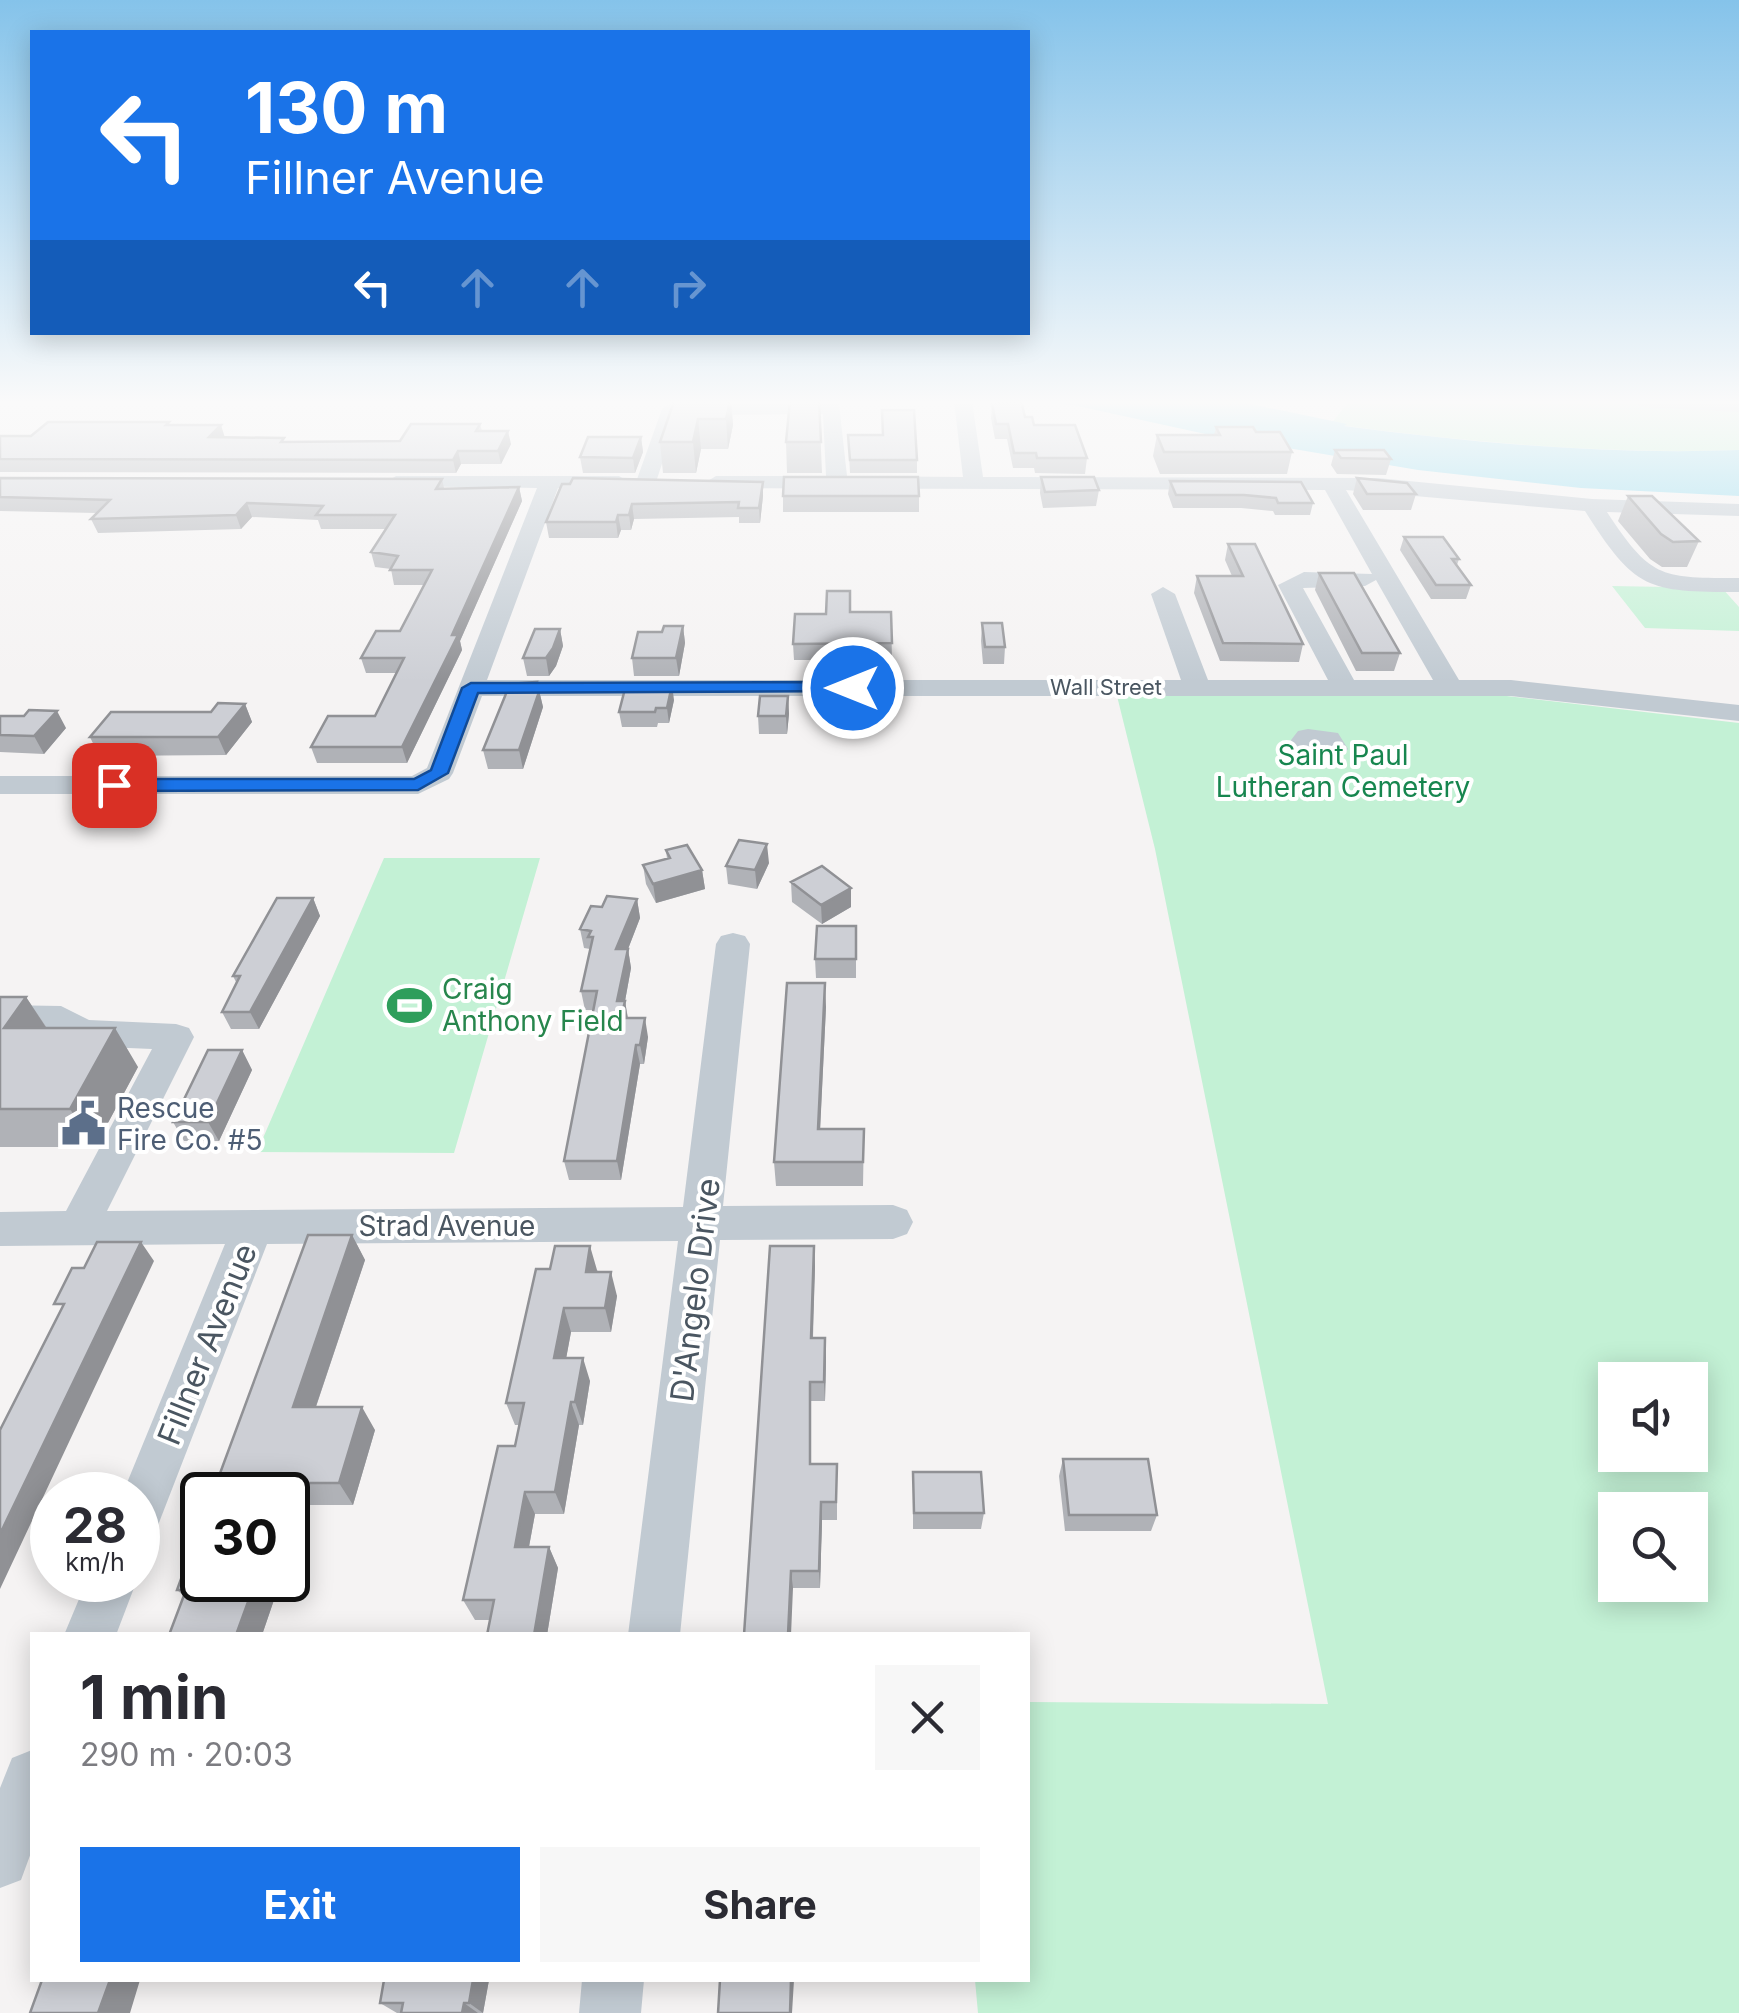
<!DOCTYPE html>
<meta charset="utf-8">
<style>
body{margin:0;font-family:Inter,sans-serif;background:#f7f7f7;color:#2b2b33;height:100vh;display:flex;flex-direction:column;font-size:38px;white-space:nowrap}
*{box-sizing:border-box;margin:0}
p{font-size:32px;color:#7c7c81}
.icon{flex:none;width:55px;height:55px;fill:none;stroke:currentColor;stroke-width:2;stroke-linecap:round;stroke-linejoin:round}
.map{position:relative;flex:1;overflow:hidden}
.drawer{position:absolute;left:30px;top:1632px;width:1000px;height:350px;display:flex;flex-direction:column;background:#fff;border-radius:0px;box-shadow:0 5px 25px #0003}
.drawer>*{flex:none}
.hud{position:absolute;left:30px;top:30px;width:1000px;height:305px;border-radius:0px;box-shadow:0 5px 25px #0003;background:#1a73e8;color:#fff;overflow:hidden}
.buttons{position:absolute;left:1598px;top:1362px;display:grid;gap:20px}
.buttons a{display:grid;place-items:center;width:110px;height:110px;border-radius:0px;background:#fff;box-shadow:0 5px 25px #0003;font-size:50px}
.speed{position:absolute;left:30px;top:1472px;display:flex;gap:20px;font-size:50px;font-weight:700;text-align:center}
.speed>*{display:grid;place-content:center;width:130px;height:130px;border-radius:50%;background:#fff;box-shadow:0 5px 25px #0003;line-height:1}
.speed small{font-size:25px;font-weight:400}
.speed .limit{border:5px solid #111;border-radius:15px;background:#fff;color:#111}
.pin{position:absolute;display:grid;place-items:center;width:85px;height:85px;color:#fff;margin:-42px;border-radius:20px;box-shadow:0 5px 15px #0006}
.me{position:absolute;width:110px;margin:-55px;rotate:270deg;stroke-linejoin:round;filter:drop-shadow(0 0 8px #0008)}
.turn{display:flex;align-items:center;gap:35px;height:210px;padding:0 50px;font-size:45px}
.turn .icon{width:130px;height:130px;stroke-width:2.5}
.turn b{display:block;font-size:70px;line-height:85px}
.lanes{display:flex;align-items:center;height:95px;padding:0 50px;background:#0003;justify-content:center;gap:50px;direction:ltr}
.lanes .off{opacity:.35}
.round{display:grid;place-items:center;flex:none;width:105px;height:105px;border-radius:0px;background:#f7f7f7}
.head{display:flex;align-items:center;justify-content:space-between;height:170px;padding:0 50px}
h1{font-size:60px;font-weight:700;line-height:75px}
.primary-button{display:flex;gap:20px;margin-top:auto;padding:20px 50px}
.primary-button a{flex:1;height:115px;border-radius:0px;background:#1a73e8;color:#fff;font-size:40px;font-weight:700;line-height:115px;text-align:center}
.primary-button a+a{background:#f7f7f7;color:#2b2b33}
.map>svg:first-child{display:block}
.green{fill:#c3f1d5;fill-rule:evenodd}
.water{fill:#90daee}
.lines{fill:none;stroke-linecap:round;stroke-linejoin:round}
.minor{fill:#c1cad2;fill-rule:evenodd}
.wall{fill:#b0b2b7}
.shaded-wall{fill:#909195}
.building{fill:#cdcfd5;stroke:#909195;stroke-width:2.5}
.route{fill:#1a73e8;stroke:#114b97;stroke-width:2.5}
.labels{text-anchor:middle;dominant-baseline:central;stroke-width:8;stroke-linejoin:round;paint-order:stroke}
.far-street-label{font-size:22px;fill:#4a5661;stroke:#fff}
.park-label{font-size:28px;fill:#17864f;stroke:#fff}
.leisure-label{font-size:28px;fill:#27864d;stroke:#fff;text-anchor:start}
.service-label{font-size:28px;fill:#4e5e75;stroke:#fff;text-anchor:start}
.street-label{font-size:28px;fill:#4a5661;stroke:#fff}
.near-street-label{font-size:32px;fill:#4a5661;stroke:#fff}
</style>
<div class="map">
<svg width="1739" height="2013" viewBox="0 0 1739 2013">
<rect width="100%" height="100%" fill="#f5f3f3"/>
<!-- green -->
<path class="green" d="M1349 401H1739V450C1603 455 1466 442 1331 424Z
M1612 586 1722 588 1739 607V631L1645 628Z
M1498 695 1739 723V2013H978L975 1980H1028V1702L1328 1704 1155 849 1117 696ZM1615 1380H1690V1455H1615ZM1615 1510H1690V1585H1615Z
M384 858H540L454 1153 257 1152Z"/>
<!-- water -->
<path class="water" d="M1030 401H1236L1347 424 1344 426C1474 443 1607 455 1739 450V496L1581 488 1418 470 1210 435 1073 405Z"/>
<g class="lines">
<!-- minor -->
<path class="minor" d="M954 401H972L983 477 1378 478 1592 499 1739 504V516L1607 512C1651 579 1661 578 1739 578V592C1647 592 1635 590 1585 511L1346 490 1459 680H1511L1739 705V721L1511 696H482L453 773 449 779 418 794H0V776H412L427 768 537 488 389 486 386 482 396 476H619L629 482 619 488H558L487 680H1181L1151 594 1163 587 1175 594 1208 680H1328L1278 585 1304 572 1372 574 1325 490 716 488 706 482 716 476H826L823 414 678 415 656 482 646 488 636 482 662 409 671 403 839 404 847 476 963 477ZM1376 580 1433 680H1354L1303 588 1365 586Z
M1632 401H1739V412L1641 407Z
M1308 729 1338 733 1348 749C1332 769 1302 764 1288 744L1298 731Z
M733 933 745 936 750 944 723 1206 893 1205 907 1210 913 1222 907 1234 893 1239 720 1240 680 1635H628L678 1241 267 1244 155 1533 138 1540V1495H122L225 1244 0 1246V1212L66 1211 152 1049 82 1046 54 1031H0V1005L61 1006 89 1020 176 1024 189 1028 194 1037 107 1211 683 1207 716 944 721 936Z
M87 1580H137L116 1635H64Z
M32 1750V1850L21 1880 0 1888V1788L12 1758Z
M582 1980H644L641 2013H579Z"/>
</g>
<!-- wall -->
<path class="wall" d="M674 401H731L733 425 728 449H701L696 473H663L660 442Z
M819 401 822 473H787L786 442Z
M992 404 1025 417 1034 425 1087 458 1085 474 1035 473 1034 468H1013L1007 439H995L991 418Z
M480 424 482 431 511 444 501 464H461L456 473 0 472V436H31L171 425 225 437 285 442 400 441Z
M1216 427 1256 432 1292 452 1287 474H1160L1153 456 1157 435H1214Z
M848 435 917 460V473H850Z
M641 437 643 452 635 473H583L580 457Z
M1335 450 1391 459 1386 475 1337 474 1331 465Z
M1041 477 1099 490 1096 506 1043 508 1040 493Z
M0 478 442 479 444 488 519 487 522 501 460 641 462 650 407 763H317L311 747 375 716 396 673H366L361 658 400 631 424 585H394L391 569 375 567 371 552 386 529H321L318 520 252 517 241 529 98 533 91 519 97 513 0 511Z
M1357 478 1416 494 1411 510H1363L1353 494Z
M1170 481 1313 503 1310 515H1275L1273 511 1241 508H1173L1168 494Z
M763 482V496L760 523H739V517L634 519 631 530H621L618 538H549L546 522 562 484Z
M783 496H919V512H783Z
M1628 496 1699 541 1687 567H1662L1650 559 1618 521Z
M1404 537 1459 559 1457 565 1471 585 1466 599H1431L1400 550Z
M1228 544 1303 644 1299 662 1220 661 1194 593 1197 576H1232L1225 560Z
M1319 573 1400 653 1394 671H1356L1315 590Z
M850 612H891L892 660H794L793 644 826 614Z
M982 623 1005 647 1004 664H983L981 641Z
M683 626 685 643 679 676H634L632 658 662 632Z
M560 629 563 646 556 666 549 676H527L523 658Z
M537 682 543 707 523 769H488L483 750Z
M788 696 789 714 787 734H759L758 716Z
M674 700 669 723H658L657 727H622L619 712Z
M245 704 252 722 226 755 99 756 90 737Z
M0 716 66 728 44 754 0 752Z
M666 850 702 870 705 889 656 903 646 884 643 865 667 859Z
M769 863 757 889 728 884 726 866Z
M791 882 851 888V907L822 924 792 902Z
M313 898 320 916 259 1029H231L222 1012 236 982 233 976Z
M637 899 640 918 628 949 631 968 625 1001 628 1018 648 1037 644 1064H640L621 1180H569L564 1161 593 1010H585L581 991 590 949 584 948 580 929 602 907Z
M856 926V978H816L815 959Z
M0 997H26L47 1028 138 1067 95 1147H0Z
M826 1007 820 1129H864L863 1186H776L774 1162Z
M242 1050 252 1070 219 1141H184L173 1122Z
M352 1235 365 1260 316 1407 375 1430 353 1505H288V1495H212Z
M814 1246 815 1266 813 1338H825L826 1357 825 1401H811V1464H837V1520H822L820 1588H793L744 1635Z
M536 1269 597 1270 617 1296 611 1332H571L566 1358 590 1381 583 1425H579L564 1514H535L529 1547H549L558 1568 547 1635H487L490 1620H475L463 1600 515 1446 519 1425H515L506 1403Z
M1063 1459 1157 1515 1151 1531H1065L1059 1476Z
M913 1472 984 1513 981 1529H913Z
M293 1532 310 1553 297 1594H276L262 1635H169L184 1596 177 1590 202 1580H288Z
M489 1980 483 2013H397L380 2003Z"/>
<!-- shaded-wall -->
<path class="shaded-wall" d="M730 401H731L733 425 728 449 726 419Z
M698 419 701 449 696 473 693 442Z
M221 425 225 438 209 437Z
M508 431 511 444 501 464 498 451Z
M641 437 643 452 635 473 633 458Z
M458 451 461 464 456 473 453 460Z
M763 482V496L760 523 759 508Z
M519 487 522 501 460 641 462 650 407 763 402 747Z
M247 503 252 517 241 529 236 515Z
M632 504 634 519 631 530 629 515Z
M618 515 621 530 618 538 616 522Z
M683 626 685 643 679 676 676 658Z
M560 629 563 646 556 666 549 676 546 658Z
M537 682 543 707 523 769 519 750Z
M672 685 674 700 669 723 667 708Z
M788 696 789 714 787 734 786 716Z
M245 704 252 722 226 755 218 737Z
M57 711 66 728 44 754 34 736Z
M767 844 769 863 757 889 755 870Z
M702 870 705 889 656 903 653 884Z
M851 888V907L822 924 821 905Z
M313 898 320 916 259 1029 250 1012Z
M637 899 640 918 628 949 631 968 625 1001 628 1020 625 1037 617 1001 616 949Z
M825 983 826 1007 819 1153 818 1129Z
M26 997 51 1035 4 1028Z
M645 1018 648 1037 644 1064 640 1045Z
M115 1028 138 1067 95 1147 70 1109Z
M636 1045 640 1064 621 1180 617 1161Z
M242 1050 252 1070 219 1141 208 1122Z
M352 1235 365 1260 308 1430 293 1407Z
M141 1242 154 1261 0 1589V1534Z
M590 1246 597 1270 592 1296 586 1272Z
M814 1246 815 1266 812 1357 811 1338Z
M611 1272 617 1296 611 1332 605 1308Z
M564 1308 571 1332 562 1381 554 1358Z
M825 1338 826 1357 825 1401 824 1382Z
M583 1358 590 1381 583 1425 575 1402Z
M810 1382 811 1401V1482L810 1464Z
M571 1402 579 1425 564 1514 555 1492Z
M362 1407 375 1430 353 1505 339 1483Z
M268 1483 277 1495H264Z
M525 1492 535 1514 525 1568 515 1547Z
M821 1502 822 1520 820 1588 819 1571Z
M293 1532 310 1553 297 1594 286 1580H288V1549Z
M549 1547 558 1568 547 1635H534Z
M791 1571 793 1588 791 1635H788Z
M256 1580H264L276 1594 262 1635H236Z
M110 1980H140L130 2013H98Z
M473 1980H489L483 2013 469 2003Z
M791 1980H794L792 2013H790Z
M464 2003 478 2013H462Z"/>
<!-- building -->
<path class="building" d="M674 401H730L726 419H698L693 442H660Z
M790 401H819L821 442H786Z
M1021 401 1025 417H1032L1034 425H1075L1087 458H1037L1036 453H1014L1008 424H996L992 404Z
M882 410H914L917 460H850L848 435H883Z
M48 422H169L166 425H221L209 437 284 438 281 442 400 441 411 424H480L476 431H508L498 451H458L453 460 0 459V436H31Z
M1216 427H1253L1256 432H1280L1292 452H1164L1157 435H1220Z
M588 437H641L633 458 580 457Z
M1335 450H1384L1391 459 1341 458Z
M784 477H918L919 496H783Z
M1041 477H1094L1099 490 1045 492Z
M0 478 442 479 436 489 519 487 452 635H458L402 747H311L328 716H375L404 658H361L376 631H400L432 570H390L398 556 371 552 395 515H316L323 506 247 503 236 515 91 519 110 500 0 497Z
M573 478 763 482 759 508H738L739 502 632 504 629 515H618L616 522H546L562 484H570Z
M1357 478 1407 483 1416 494H1367Z
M1170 481 1301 482 1313 503H1278L1276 498 1244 495H1176Z
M1628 496H1652L1699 541 1673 542 1661 534Z
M1404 537H1443L1459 559H1452L1471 585H1436Z
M1228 544H1255L1303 644 1223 643 1197 576H1243Z
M1319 573H1354L1400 653H1362Z
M827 591H850V612H891L892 643 793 644 795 614H826Z
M982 623H1002L1005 647H985Z
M664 626H683L676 658H632L638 632H662Z
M535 629H560L553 648 546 658H523Z
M537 682 535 689H540L519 750H483L510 684Z
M626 685H672L667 708H656L655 712H619Z
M760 696H788L786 716H758Z
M218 703 245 704 218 737H90L111 712H211Z
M29 710 57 711 34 736 0 735V716H24Z
M739 840 767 844 755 870 726 866Z
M687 845 702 870 653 884 643 865 670 858 666 850Z
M822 866 851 888 821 905 791 882Z
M607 896 637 899 616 949H628L617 1001H625L621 1018H645L640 1045H636L617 1161H564L597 991H581L593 937H588L591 931 580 929 591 906 602 907Z
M277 898H313L250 1012H222L240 976H233Z
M817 926H856V959H815Z
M787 983H825L818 1129H864L863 1162H774Z
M0 997H26L4 1028H115L70 1109H0Z
M208 1050H242L208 1122H173Z
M308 1235H352L293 1407H362L339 1483H268L264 1495H212Z
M97 1242H141L0 1534V1430L64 1304H54L72 1268H84Z
M555 1246H590L586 1272H611L605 1308H564L554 1358H583L575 1402H571L555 1492H525L515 1547H549L534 1635H487L494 1600H463L498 1446H515L524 1403H506L536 1269H550Z
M770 1246H814L811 1338H825L824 1382H810V1464H837L836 1502H821L819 1571H791L788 1635H744Z
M1063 1459H1148L1157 1515H1069Z
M913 1472H981L984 1513H914Z
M202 1521V1580H256L236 1635H169L186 1590H177Z
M288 1532H293L288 1549Z
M42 1980H110L98 2013H30Z
M384 1980H473L469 2003H464L462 2013H401L403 2003H380Z
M720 1980H791L790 2013H718Z"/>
<!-- sky -->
<linearGradient id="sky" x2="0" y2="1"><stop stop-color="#85c3ea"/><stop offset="0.59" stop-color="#fafafa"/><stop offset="1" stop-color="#fafafa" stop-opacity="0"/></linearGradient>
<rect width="1739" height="682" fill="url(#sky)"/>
<!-- route -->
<path class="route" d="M853 682 862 688 859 691 478 693 448 773 418 790 114 791 105 785 114 779H414L431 770 462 688 471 683Z"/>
<!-- icons -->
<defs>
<symbol id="stadium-bare" viewBox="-9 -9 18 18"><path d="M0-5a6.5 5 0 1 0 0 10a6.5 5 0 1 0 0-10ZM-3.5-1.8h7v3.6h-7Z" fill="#2e9e5b" stroke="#fff" stroke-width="2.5" paint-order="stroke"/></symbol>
<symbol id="civic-bare" viewBox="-9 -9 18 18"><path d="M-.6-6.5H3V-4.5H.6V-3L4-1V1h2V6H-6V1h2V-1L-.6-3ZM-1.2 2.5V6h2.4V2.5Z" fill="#5c6f8a" stroke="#fff" stroke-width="2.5" paint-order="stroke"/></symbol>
</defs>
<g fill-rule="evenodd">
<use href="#stadium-bare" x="378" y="974" width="63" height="63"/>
<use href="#civic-bare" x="52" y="1092" width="63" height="63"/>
</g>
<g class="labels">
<!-- far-street labels -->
<g class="far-street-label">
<text x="1106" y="687">Wall Street</text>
</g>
<!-- park labels -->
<g class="park-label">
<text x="1343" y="755">Saint Paul<tspan x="1343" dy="32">Lutheran Cemetery</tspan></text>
</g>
<!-- leisure labels -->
<g class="leisure-label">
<text x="442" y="989">Craig<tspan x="442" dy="32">Anthony Field</tspan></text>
</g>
<!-- service labels -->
<g class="service-label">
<text x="117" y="1108">Rescue<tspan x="117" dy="32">Fire Co. #5</tspan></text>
</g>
<!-- street labels -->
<g class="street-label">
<text x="447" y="1226">Strad Avenue</text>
</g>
<!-- near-street labels -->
<g class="near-street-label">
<text transform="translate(695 1290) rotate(-83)">D'Angelo Drive</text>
<text transform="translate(207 1344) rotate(-68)">Fillner Avenue</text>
</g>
</g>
</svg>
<div class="buttons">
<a><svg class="icon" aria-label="sound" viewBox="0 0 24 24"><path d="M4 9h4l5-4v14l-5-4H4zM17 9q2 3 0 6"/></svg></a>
<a><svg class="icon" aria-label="search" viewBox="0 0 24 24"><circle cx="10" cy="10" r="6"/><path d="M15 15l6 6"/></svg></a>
</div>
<div class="speed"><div>28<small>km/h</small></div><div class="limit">30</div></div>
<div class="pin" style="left:114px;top:785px;background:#d93025"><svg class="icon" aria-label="arrive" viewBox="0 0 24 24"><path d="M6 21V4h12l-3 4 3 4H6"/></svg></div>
<svg class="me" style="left:853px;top:688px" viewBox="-20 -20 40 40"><circle r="17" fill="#1a73e8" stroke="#fff" stroke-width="3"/><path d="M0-11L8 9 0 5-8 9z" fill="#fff"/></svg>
<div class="hud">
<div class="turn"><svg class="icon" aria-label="left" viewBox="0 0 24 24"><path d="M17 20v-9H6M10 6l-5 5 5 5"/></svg><div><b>130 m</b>Fillner Avenue</div></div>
<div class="lanes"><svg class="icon" aria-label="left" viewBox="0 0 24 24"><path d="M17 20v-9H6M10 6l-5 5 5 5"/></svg><svg class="icon off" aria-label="ahead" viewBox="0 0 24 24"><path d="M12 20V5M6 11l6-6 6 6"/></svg><svg class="icon off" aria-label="ahead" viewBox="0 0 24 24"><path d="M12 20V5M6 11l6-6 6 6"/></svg><svg class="icon off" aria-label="right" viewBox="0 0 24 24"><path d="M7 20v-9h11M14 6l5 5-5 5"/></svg></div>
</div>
<section class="drawer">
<div class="head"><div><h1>1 min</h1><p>290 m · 20:03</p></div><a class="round"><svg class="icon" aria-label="close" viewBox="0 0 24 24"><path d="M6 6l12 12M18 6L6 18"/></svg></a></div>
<div class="primary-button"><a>Exit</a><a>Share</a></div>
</section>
</div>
